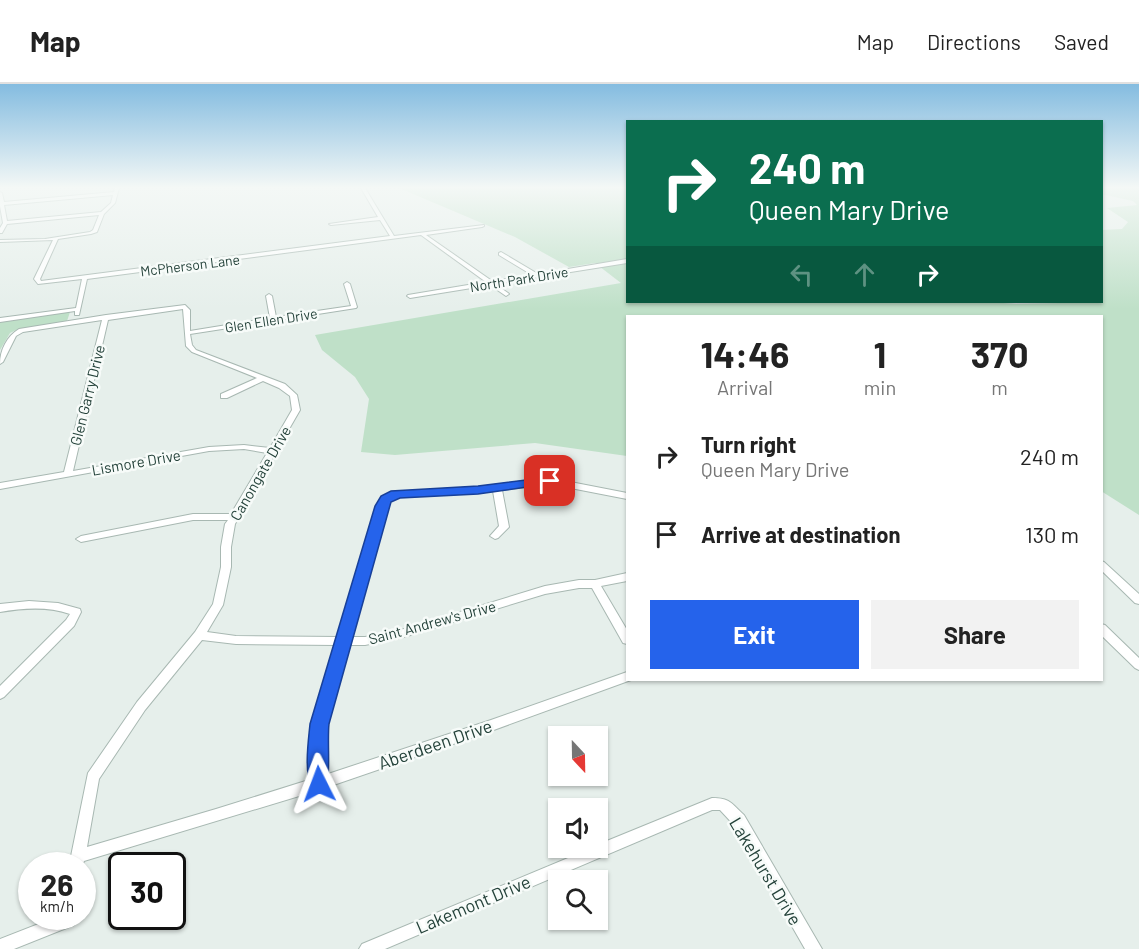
<!DOCTYPE html>
<style>
body{margin:0;font-family:Barlow,sans-serif;background:#f2f2f2;color:#222;height:100vh;display:flex;flex-direction:column;font-size:22px;white-space:nowrap}
*{box-sizing:border-box;margin:0}
p{font-size:20px;color:#767676}
.icon{flex:none;width:33px;height:33px;fill:none;stroke:currentColor;stroke-width:2;stroke-linecap:round;stroke-linejoin:round}
.map{position:relative;flex:1;overflow:hidden}
.side{position:absolute;left:626px;top:231px;width:477px;height:366px;display:flex;flex-direction:column;background:#fff;border-radius:0px;box-shadow:0 2px 4px #0004}
.side>*{flex:none}
.hud{position:absolute;left:626px;top:36px;width:477px;height:183px;border-radius:0px;box-shadow:0 2px 4px #0004;background:#0b6e4f;color:#fff;overflow:hidden}
.needle{width:39px;rotate:158deg}
.controls{position:absolute;left:548px;top:642px;display:grid;gap:12px}
.controls a{display:grid;place-items:center;width:60px;height:60px;border-radius:0px;background:#fff;box-shadow:0 2px 4px #0004;font-size:30px}
.speed{position:absolute;left:18px;top:768px;display:flex;gap:12px;font-size:30px;font-weight:700;text-align:center}
.speed>*{display:grid;place-content:center;width:78px;height:78px;border-radius:50%;background:#fff;box-shadow:0 2px 4px #0004;line-height:1}
.speed small{font-size:15px;font-weight:400}
.speed .limit{border:3px solid #111;border-radius:9px;background:#fff;color:#111}
.pin{position:absolute;display:grid;place-items:center;width:51px;height:51px;color:#fff;margin:-26px;border-radius:12px;box-shadow:0 3px 9px #0006}
.me{position:absolute;width:66px;margin:-33px;rotate:357deg;stroke-linejoin:round;filter:drop-shadow(0 0 4px #0008)}
.turn{display:flex;align-items:center;gap:21px;height:126px;padding:0 24px;font-size:27px}
.turn .icon{width:78px;height:78px;stroke-width:2.5}
.turn b{display:block;font-size:42px;line-height:51px}
.lanes{display:flex;align-items:center;height:57px;padding:0 24px;background:#0003;justify-content:center;gap:30px;direction:ltr}
.lanes .off{opacity:.35}
.eta{display:flex;justify-content:space-evenly;align-items:center;height:102px;text-align:center}
.eta b{font-size:36px;font-weight:700;line-height:42px}
.action{display:flex;gap:12px;margin-top:auto;padding:12px 24px}
.action a{flex:1;height:69px;border-radius:0px;background:#2563eb;color:#fff;font-size:24px;font-weight:700;line-height:69px;text-align:center}
.action a+a{background:#f2f2f2;color:#222}
ul{padding:0;list-style:none}
li{display:flex;align-items:center;gap:18px;height:78px;padding:0 24px}
li div{flex:1}
li b{display:block;font-size:22px}
li em{font-style:normal}
header{display:flex;align-items:center;gap:36px;box-sizing:border-box;height:84px;padding:0 30px;background:#fff;border-bottom:2px solid #e0e0e0}
header strong{font-size:28px}
nav{display:flex;gap:33px;margin-inline-start:auto;font-size:21px}
.map>svg:first-child{display:block}
.green{fill:#bfe0c8}
.lines{fill:none;stroke-linecap:round;stroke-linejoin:round}
.minor-casing{stroke:#a8b8b2;stroke-width:2}
.minor{fill:#fff;fill-rule:evenodd}
.route{fill:#2563eb;stroke:#184099;stroke-width:1.5}
.labels{text-anchor:middle;dominant-baseline:central;stroke-width:5;stroke-linejoin:round;paint-order:stroke}
.far-street-label{font-size:14px;fill:#24423a;stroke:#f7fbf9}
.street-label{font-size:15px;fill:#24423a;stroke:#f7fbf9}
.near-street-label{font-size:18px;fill:#24423a;stroke:#f7fbf9}
</style>
<header>
<strong>Map</strong>
<nav><a>Map</a><a>Directions</a><a>Saved</a></nav>
</header>
<div class="map">
<svg width="1139" height="865" viewBox="0 0 1139 865">
<rect width="100%" height="100%" fill="#e6efeb"/>
<!-- green -->
<path class="green" d="M399 104H627V218H992L1016 220 1101 218V146L1122 145 1128 138 1107 124 1137 121 1133 117 1101 110V104H1139V431L1101 407V232H627V372L535 359 395 371 361 368 369 315 355 293 322 266 315 251 621 199 595 179 569 183 515 153Z
M70 228 67 237 16 246 10 249 0 266V238Z"/>
<g class="lines">
<defs>
<path id="minor" d="M115 104H119L115 119 104 130 97 148 91 150 58 155 40 195 41 197 390 152 380 136 331 141 329 140 378 133 361 104H365L394 152 484 141V142L482 143 426 151 492 197 532 191 499 171V169L501 168 538 190 627 175V179L495 200 508 209 509 210 506 212 490 201 410 214 407 212 408 211 486 198 421 151 87 195 79 231H75V227L0 238V234L76 224 82 195 38 200 34 195 53 156 0 158V156L45 155 90 148 93 146 99 131 7 140 2 149H0V144L3 139 0 122V108L2 109 4 118 114 108ZM113 111 111 119 101 128 7 137 4 121Z
M347 198 350 200 357 223 356 224 190 250 192 261 196 266 285 300 297 311 300 326 277 366 278 367 275 369 235 440 231 463V483L223 521 207 548 236 552 339 553 378 422 386 411 397 408 478 403 550 394 627 409V415L550 400 502 406 509 443 498 454 495 455 490 452 499 442 493 407 400 413 392 415 386 422 350 553H365L404 545 545 502 579 496H595L627 489V497L601 502 627 546V560L623 559 592 504H579L545 510 404 553 365 561H348L326 640 323 664 325 691 491 636 627 588V596H631L491 647 319 706 84 777 82 783V782H69L88 689 137 618 195 548 213 520 221 483V463L225 440 228 436H193L81 458 76 455 81 452 193 430H231L267 369 244 365 209 367 0 405V399L64 388 102 236 23 248 16 252 3 278 0 280C0 266 7 252 19 245L106 231 185 221 190 226V247L270 234 266 212 269 210 272 212 276 233 351 222 344 200ZM183 225 186 262 192 268 257 294 221 310V314H227L263 297 279 304 290 312 292 326 270 364 244 361 209 363 73 387 108 236ZM202 556 236 560 337 561 314 640 311 664 312 695 216 725 87 763 99 695 145 626Z
M1101 477 1104 478 1139 510V520L1135 519 1101 486Z
M29 517 58 519 80 525 81 528 74 542 4 613 0 615V602L66 536 70 530C48 522 23 524 0 528V520Z
M1101 540 1105 541 1139 574V586L1135 584 1101 551Z
M712 714C730 714 731 719 744 731L822 865H805L734 741 720 726H712L385 865H359L362 860 592 764H597V761Z
M59 832H76L74 841 14 865H0V855Z"/>
</defs>
<!-- minor casing -->
<use href="#minor" class="minor-casing"/>
<!-- minor -->
<use href="#minor" class="minor"/>
</g>
<!-- sky -->
<linearGradient id="sky" x2="0" y2="1"><stop stop-color="#84bce0"/><stop offset="0.46" stop-color="#f4f8f6"/><stop offset="1" stop-color="#f4f8f6" stop-opacity="0"/></linearGradient>
<rect width="1139" height="225" fill="url(#sky)"/>
<!-- route -->
<path class="route" d="M550 393 555 394 557 397 555 399 478 410 400 414 391 418 329 640C327 656 331 695 326 706L319 709 312 706C304 687 308 660 310 640L375 422 381 412 391 407 478 402Z"/>
<g class="labels">
<!-- far-street labels -->
<g class="far-street-label">
<text transform="translate(190 181) rotate(-7)">McPherson Lane</text>
<text transform="translate(519 195) rotate(-9)">North Park Drive</text>
<text transform="translate(271 236) rotate(-9)">Glen Ellen Drive</text>
</g>
<!-- street labels -->
<g class="street-label">
<text transform="translate(87 311) rotate(-76)">Glen Garry Drive</text>
<text transform="translate(136 378) rotate(-10)">Lismore Drive</text>
<text transform="translate(260 389) rotate(-60)">Canongate Drive</text>
<text transform="translate(432 538) rotate(-15)">Saint Andrew's Drive</text>
</g>
<!-- near-street labels -->
<g class="near-street-label">
<text transform="translate(435 660) rotate(-19)">Aberdeen Drive</text>
<text transform="translate(766 787) rotate(59)">Lakehurst Drive</text>
<text transform="translate(473 820) rotate(-23)">Lakemont Drive</text>
</g>
</g>
</svg>
<div class="controls">
<a><svg class="needle" viewBox="-14 -14 28 28"><path d="M0-13l5 13h-10z" fill="#e53935"/><path d="M0 13l5-13h-10z" fill="#767676"/></svg></a>
<a><svg class="icon" aria-label="sound" viewBox="0 0 24 24"><path d="M4 9h4l5-4v14l-5-4H4zM17 9q2 3 0 6"/></svg></a>
<a><svg class="icon" aria-label="search" viewBox="0 0 24 24"><circle cx="10" cy="10" r="6"/><path d="M15 15l6 6"/></svg></a>
</div>
<div class="speed"><div>26<small>km/h</small></div><div class="limit">30</div></div>
<div class="pin" style="left:550px;top:397px;background:#d93025"><svg class="icon" aria-label="arrive" viewBox="0 0 24 24"><path d="M6 21V4h12l-3 4 3 4H6"/></svg></div>
<svg class="me" style="left:319px;top:700px" viewBox="-20 -20 40 40"><path d="M0-17L14 15 0 8-14 15z" fill="#2563eb" stroke="#fff" stroke-width="4"/></svg>
<div class="hud">
<div class="turn"><svg class="icon" aria-label="right" viewBox="0 0 24 24"><path d="M7 20v-9h11M14 6l5 5-5 5"/></svg><div><b>240 m</b>Queen Mary Drive</div></div>
<div class="lanes"><svg class="icon off" aria-label="left" viewBox="0 0 24 24"><path d="M17 20v-9H6M10 6l-5 5 5 5"/></svg><svg class="icon off" aria-label="ahead" viewBox="0 0 24 24"><path d="M12 20V5M6 11l6-6 6 6"/></svg><svg class="icon" aria-label="right" viewBox="0 0 24 24"><path d="M7 20v-9h11M14 6l5 5-5 5"/></svg></div>
</div>
<section class="side">
<div class="eta">
<div><b>14:46</b><p>Arrival</p></div>
<div><b>1</b><p>min</p></div>
<div><b>370</b><p>m</p></div>
</div>
<ul>
<li><svg class="icon" aria-label="right" viewBox="0 0 24 24"><path d="M7 20v-9h11M14 6l5 5-5 5"/></svg><div><b>Turn right</b><p>Queen Mary Drive</p></div><em>240 m</em></li>
<li><svg class="icon" aria-label="arrive" viewBox="0 0 24 24"><path d="M6 21V4h12l-3 4 3 4H6"/></svg><div><b>Arrive at destination</b></div><em>130 m</em></li>
</ul>
<div class="action"><a>Exit</a><a>Share</a></div>
</section>
</div>
